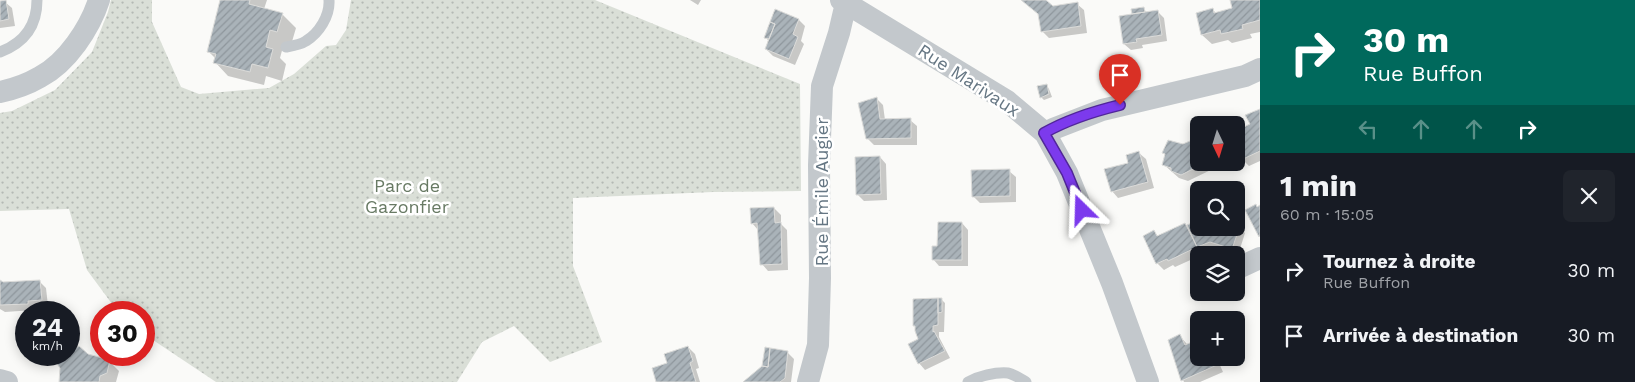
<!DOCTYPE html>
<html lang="fr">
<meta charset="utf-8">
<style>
body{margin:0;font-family:"Work Sans",sans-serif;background:#20242c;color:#f1f3f6;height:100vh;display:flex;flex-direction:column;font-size:19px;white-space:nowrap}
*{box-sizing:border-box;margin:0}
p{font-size:16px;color:#9ea1a6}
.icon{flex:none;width:28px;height:28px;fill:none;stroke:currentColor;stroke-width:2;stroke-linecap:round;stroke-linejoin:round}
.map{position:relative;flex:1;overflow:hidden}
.details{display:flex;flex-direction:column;background:#171b24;width:375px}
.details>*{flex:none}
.banner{background:#00695c;color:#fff;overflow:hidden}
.needle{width:32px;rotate:176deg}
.tools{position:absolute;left:1190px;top:116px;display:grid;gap:10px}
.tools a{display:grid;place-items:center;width:55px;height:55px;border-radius:8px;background:#171b24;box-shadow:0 2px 12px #0003;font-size:25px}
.speed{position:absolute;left:15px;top:301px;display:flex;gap:10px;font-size:25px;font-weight:700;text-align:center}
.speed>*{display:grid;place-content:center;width:65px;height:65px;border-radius:50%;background:#171b24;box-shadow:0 2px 12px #0003;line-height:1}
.speed small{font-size:12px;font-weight:400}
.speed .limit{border:8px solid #d22;background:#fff;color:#111}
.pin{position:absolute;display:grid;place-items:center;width:42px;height:42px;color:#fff;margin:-51px -21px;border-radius:50% 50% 50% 0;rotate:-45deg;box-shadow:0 0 5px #0007}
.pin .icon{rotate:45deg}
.me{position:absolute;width:55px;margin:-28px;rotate:338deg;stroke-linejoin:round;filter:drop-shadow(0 0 4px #0008)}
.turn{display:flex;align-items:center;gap:18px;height:105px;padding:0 20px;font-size:22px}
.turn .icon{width:65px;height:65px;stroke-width:2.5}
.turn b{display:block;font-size:35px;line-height:42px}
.lanes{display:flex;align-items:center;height:48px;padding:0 20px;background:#0003;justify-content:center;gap:25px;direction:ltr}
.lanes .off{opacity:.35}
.round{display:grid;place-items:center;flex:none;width:52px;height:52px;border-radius:8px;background:#20242c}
.summary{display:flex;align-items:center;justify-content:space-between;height:85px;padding:0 20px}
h1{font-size:30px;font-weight:700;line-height:38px}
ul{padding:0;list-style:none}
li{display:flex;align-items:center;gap:15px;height:65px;padding:0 20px}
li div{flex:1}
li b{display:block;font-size:19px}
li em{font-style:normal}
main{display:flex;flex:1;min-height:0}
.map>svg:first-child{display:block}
.park{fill:url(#park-dots)}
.shadow{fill:#0003}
.building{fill:url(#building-hatch);stroke:#dcdcda}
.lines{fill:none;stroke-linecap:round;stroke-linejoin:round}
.lane{stroke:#c3c8cc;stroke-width:11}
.street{stroke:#c3c8cc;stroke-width:22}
.route-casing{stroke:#51269a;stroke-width:12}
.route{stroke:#7c3aed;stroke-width:9}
.labels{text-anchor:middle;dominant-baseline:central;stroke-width:5;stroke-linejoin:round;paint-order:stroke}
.street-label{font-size:18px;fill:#657683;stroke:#fff}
.park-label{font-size:18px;fill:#687a64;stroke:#fff}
</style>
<main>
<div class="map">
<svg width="1260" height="382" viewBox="0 0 1260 382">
<defs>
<pattern id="park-dots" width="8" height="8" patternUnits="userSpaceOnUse" patternTransform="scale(1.25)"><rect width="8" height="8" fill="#dadfd7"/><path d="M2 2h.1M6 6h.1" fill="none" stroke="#b4b9b4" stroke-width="1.8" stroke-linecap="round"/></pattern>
<pattern id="building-hatch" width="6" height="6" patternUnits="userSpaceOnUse" patternTransform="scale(1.25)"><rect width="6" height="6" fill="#aab3b9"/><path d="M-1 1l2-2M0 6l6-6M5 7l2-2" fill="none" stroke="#8e969c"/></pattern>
</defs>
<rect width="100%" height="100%" fill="#fafaf8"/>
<!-- park -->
<path class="park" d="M111 0H152V22L181 87 199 94 269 88 294 74 326 46 336 45 346 30 351 0H595L800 84 801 191 713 192 573 198V266L602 342 550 362 514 326 482 342 457 382H216L144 334V312H118L87 270 69 209 0 211V113L12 111 55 90 92 52 108 12Z"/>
<!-- shadow -->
<path class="shadow" d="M221 0H267L264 9 282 14 296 28 291 45 284 43 280 58 286 64 282 81 266 76 264 85 228 76 215 62 216 59 208 51Z
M690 0H701L698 5Z
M1023 0H1044L1052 7 1077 4 1084 10 1087 33 1049 38 1042 31 1040 15Z
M1231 0H1260V32L1250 34 1252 38 1232 43 1228 40 1212 44 1202 35 1197 14 1213 10 1216 13 1233 9Z
M5 2 12 8 15 26 0 28V3Z
M1143 8 1147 13 1157 11 1164 18 1167 41 1142 45 1143 48 1131 50 1124 44 1133 15 1132 10Z
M776 10 799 20 805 26 801 41 804 44 795 65 773 56 766 49 768 40 765 37Z
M1046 85 1049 89 1052 97 1044 100 1041 97Z
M877 99 883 105 885 120H910L917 126V145H874L867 138Z
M1260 110V161L1249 166 1242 159 1252 125Z
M1183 146 1199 162H1218L1219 166 1188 181 1179 178 1163 164Z
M1139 153 1146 159 1154 188 1118 198 1112 191Z
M880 157 886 164 887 200 864 201 857 194Z
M1009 171 1016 177V202L980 203 973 196Z
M774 208 781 215V224L787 230 788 270 768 271 762 264 758 230 752 223Z
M1199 221V228L1239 227 1245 233 1238 255 1217 248 1175 267 1173 265 1164 270 1157 263 1154 232 1159 237 1185 224 1187 226Z
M962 223 968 230V266H939L933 259Z
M0 281 3 283 40 282 46 288 48 306 34 307V310L5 312 0 309Z
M942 300 945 303 944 332H939V337L950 358 925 370 919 363 920 340Z
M1180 336 1199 358H1214L1218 361 1223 372 1200 382H1184L1183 380Z
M79 347 87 355 109 361 119 371 116 382H60L67 355Z
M688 347 695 354 699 368 696 369 700 382H658L669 364Z
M787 352 794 359 791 382H745Z"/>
<!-- building -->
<path class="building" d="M6 0 9 19 0 21V1Z
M220 0H250L249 4 283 13 277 32 270 30 266 47 273 49 268 68 252 64 250 72 213 63 216 54 207 52Z
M1021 0H1046L1053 6 1078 2 1081 26 1041 32 1038 14Z
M1230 0H1260V20L1242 25 1243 29 1221 34 1220 30 1201 35 1196 13 1213 8 1214 13 1232 8Z
M1144 7 1145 12 1132 14 1131 9Z
M775 9 799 19 793 34 798 37 789 59 765 49 775 24 770 22Z
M1158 10 1162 35 1136 39 1137 42 1123 44 1119 16Z
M770 22 775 24 769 39 764 38Z
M1047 84 1049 94 1040 98 1037 86Z
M877 97 880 119 911 118V138L866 139 858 103Z
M1260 109V151L1241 160 1236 150V131L1250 124 1245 115Z
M1199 137V162H1207L1181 175 1171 171V168L1162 165 1165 154 1162 153 1168 140 1183 144Z
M1139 151 1148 182 1111 192 1104 169 1128 163 1126 155Z
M880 156 881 194 856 195 855 157Z
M1010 169V196L972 197 971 170Z
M1256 204 1257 207 1260 205V236L1259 237 1245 210Z
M774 207 775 223 781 222 782 264 760 265 757 223 751 224 750 208Z
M1199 220V228H1236V225L1240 226 1232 249 1210 242 1197 247 1187 225Z
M938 222H962V260H932V246H937Z
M1185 223 1197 247 1168 261 1167 259 1156 264 1143 236 1154 230 1157 236Z
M0 280 3 282 40 280 42 300 28 301V304L0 305Z
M938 298H942V312L938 313Z
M938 298V325L933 326V332L934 331 945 351 918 364 908 344 918 339 915 331V326H913V299Z
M1180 334 1185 345 1199 339V358H1214L1217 365 1181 381 1168 340Z
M79 346 88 354 110 360 107 373 100 376 99 382H59L60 368 55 361 64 355H69V352Z
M688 346 693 361 690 363 696 382H656L652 368 667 363 664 354Z
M765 347 770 348 768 367 762 366Z
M770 348 788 351 785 378 780 382H743L762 366 768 367Z"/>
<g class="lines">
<!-- lane -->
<path class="lane" d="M286 47C292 46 300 45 306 41 319 33 330 16 329 0
M0 52C24 43 37 26 37 0
M968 382C979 376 995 372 1008 373 1014 374 1021 379 1026 382"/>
<!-- street -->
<path class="street" d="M841 0 1007 101 1045 133 1067 173 1112 283 1148 382
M0 92C14 89 28 84 40 77 67 63 90 28 99 0
M1045 133 1053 129 1102 110 1245 76 1260 69
M1236 269 1260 258
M0 380 7 382
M808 382 818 345 820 278 819 165 822 86 839 33 846 3"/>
</g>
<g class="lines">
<defs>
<path id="route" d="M1082 210 1067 173 1044 133C1067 120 1095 111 1120 105"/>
</defs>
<!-- route casing -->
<use href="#route" class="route-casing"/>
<!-- route -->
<use href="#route" class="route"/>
</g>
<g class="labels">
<!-- street labels -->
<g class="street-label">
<text transform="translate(969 80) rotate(33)">Rue Marivaux</text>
<text transform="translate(821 192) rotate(-90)">Rue Émile Augier</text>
</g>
<!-- park labels -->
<g class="park-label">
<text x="407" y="185">Parc de<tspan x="407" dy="21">Gazonfier</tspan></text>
</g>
</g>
</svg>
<div class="tools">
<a><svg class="needle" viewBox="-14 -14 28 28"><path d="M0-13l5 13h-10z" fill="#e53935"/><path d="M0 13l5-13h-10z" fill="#9ea1a6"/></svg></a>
<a><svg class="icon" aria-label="search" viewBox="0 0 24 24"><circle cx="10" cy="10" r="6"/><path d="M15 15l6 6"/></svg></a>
<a><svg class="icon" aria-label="layers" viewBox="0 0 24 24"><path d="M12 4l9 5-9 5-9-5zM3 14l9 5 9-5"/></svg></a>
<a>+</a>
</div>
<div class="speed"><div>24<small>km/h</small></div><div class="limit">30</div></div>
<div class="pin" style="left:1120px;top:105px;background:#d93025"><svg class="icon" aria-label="arrive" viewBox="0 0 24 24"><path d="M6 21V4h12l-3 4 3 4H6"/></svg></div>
<svg class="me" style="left:1082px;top:210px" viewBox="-20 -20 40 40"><path d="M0-17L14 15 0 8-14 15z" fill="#7c3aed" stroke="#fff" stroke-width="4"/></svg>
</div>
<section class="details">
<div class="banner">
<div class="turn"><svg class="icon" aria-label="right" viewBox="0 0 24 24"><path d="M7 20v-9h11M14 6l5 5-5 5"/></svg><div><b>30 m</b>Rue Buffon</div></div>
<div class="lanes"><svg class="icon off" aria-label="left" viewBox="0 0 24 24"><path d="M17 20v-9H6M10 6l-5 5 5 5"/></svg><svg class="icon off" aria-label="ahead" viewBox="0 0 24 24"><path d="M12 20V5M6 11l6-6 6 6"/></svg><svg class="icon off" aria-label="ahead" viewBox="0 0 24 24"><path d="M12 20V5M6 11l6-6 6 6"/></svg><svg class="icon" aria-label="right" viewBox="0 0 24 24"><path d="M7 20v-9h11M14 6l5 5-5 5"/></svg></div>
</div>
<div class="summary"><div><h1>1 min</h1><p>60 m · 15:05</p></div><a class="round"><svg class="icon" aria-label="close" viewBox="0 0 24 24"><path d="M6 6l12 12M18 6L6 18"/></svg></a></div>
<ul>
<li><svg class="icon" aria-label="right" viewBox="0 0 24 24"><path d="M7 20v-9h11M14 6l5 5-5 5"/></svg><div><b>Tournez à droite</b><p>Rue Buffon</p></div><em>30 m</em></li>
<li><svg class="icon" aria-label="arrive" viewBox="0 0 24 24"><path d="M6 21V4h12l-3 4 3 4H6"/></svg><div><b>Arrivée à destination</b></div><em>30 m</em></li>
</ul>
</section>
</main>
